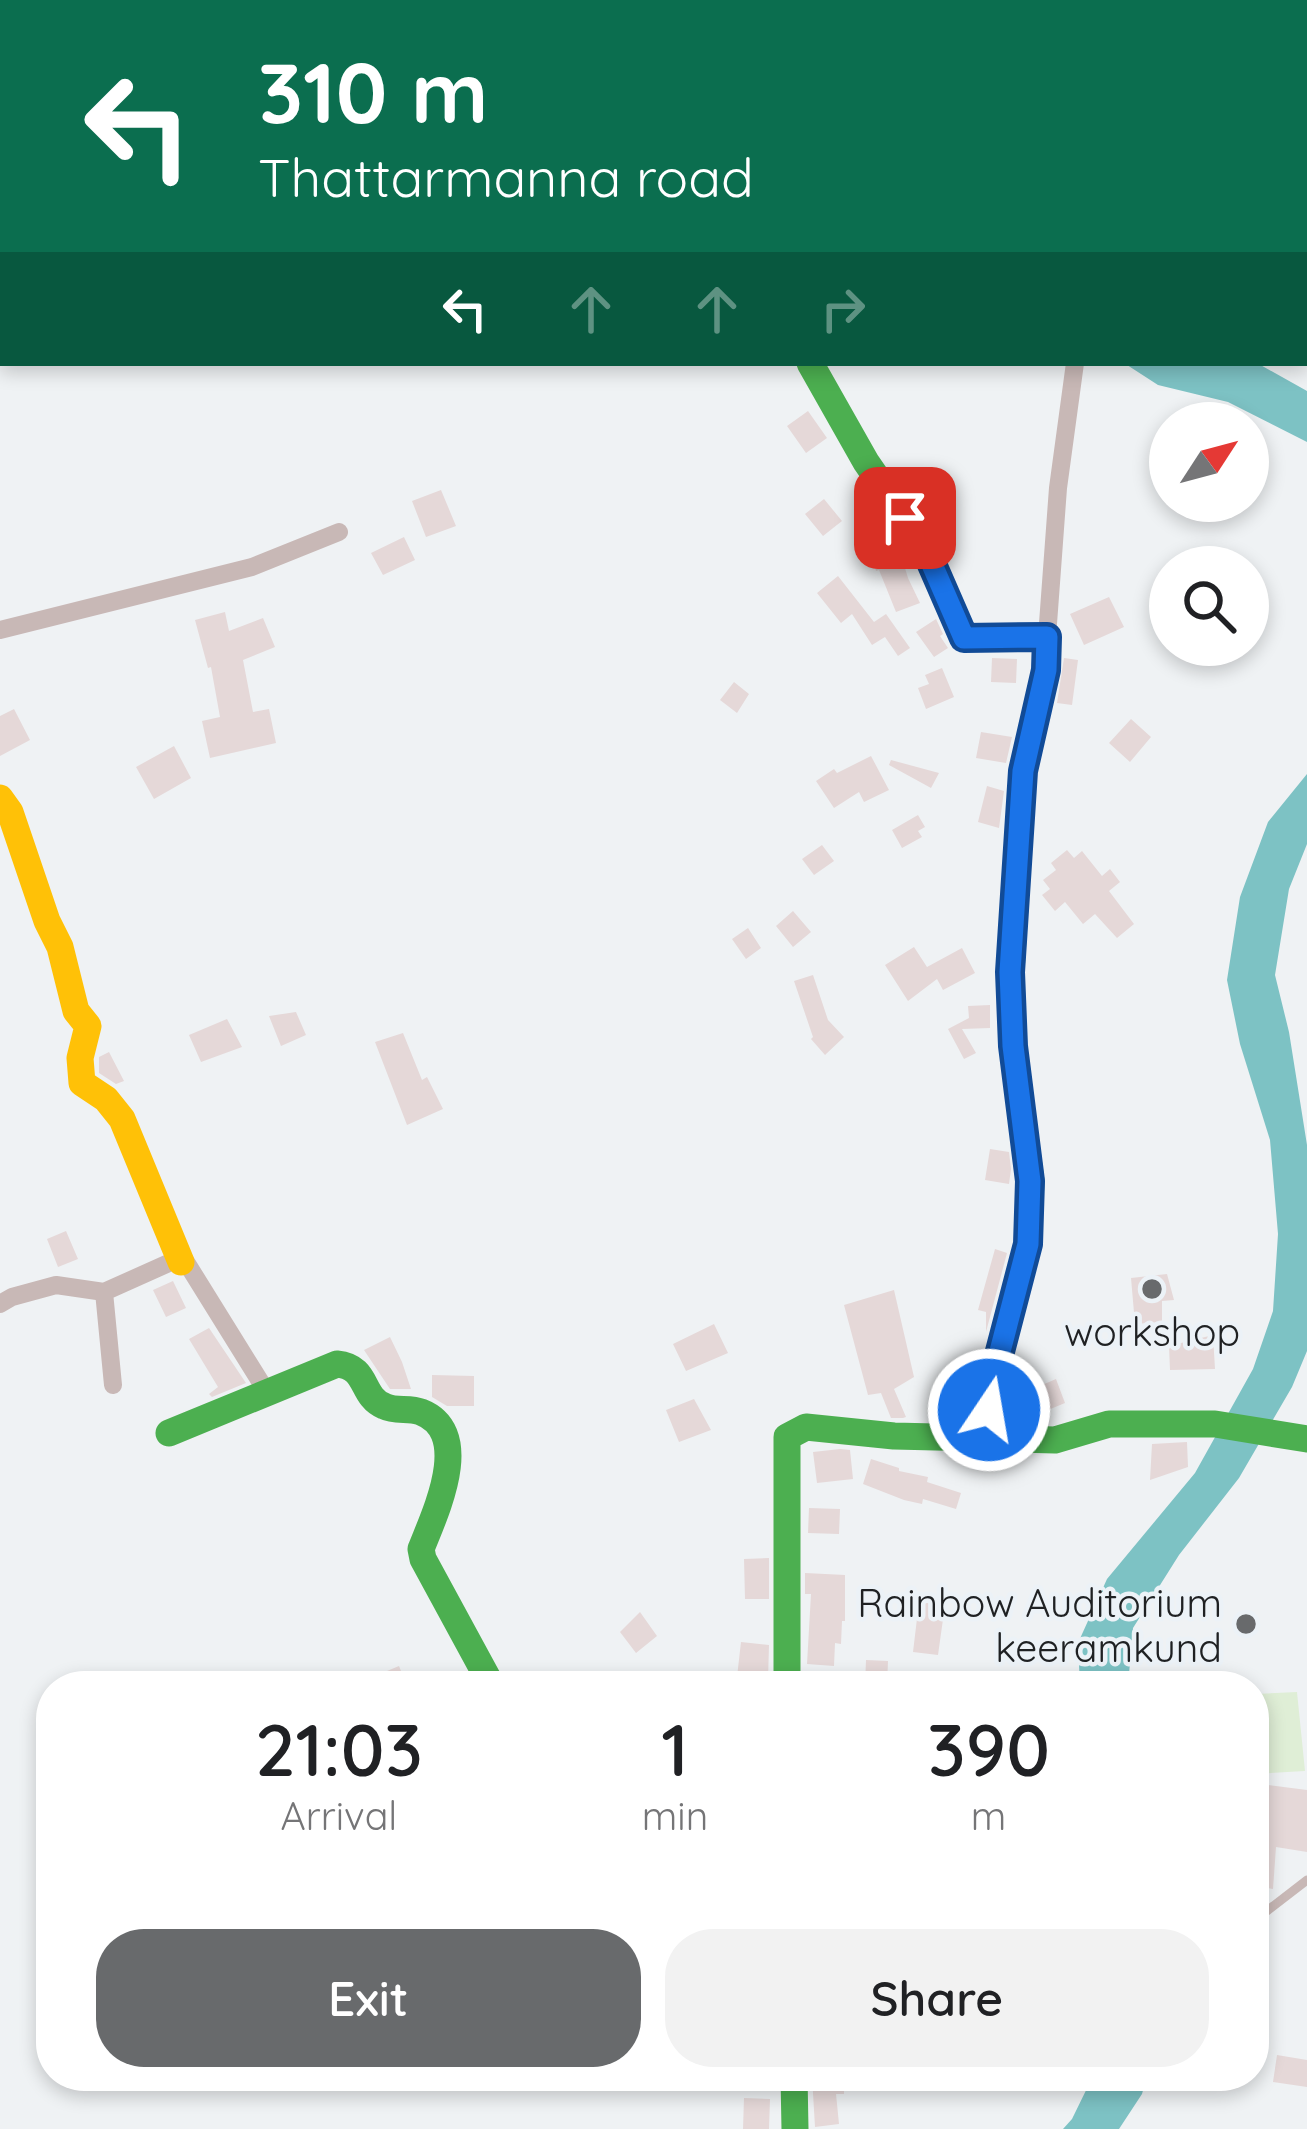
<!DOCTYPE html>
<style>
body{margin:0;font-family:Quicksand,sans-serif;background:#f2f2f2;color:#202124;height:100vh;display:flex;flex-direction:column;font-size:45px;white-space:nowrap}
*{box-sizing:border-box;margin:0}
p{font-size:39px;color:#757577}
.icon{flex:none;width:66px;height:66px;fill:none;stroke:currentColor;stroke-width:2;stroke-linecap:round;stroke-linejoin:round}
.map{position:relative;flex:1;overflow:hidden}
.side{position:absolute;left:36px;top:1671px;width:1233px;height:420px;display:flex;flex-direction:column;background:#fff;border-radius:48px;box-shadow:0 6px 18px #0003}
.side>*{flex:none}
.banner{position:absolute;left:0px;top:0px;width:1308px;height:366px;box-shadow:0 6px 18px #0003;background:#0b6e4f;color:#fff;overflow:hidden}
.needle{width:78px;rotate:54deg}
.tools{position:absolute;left:1149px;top:402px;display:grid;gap:24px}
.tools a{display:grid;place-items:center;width:120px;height:120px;border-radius:50%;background:#fff;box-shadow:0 6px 18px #0003;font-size:60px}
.pin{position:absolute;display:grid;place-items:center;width:102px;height:102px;color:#fff;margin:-51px;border-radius:24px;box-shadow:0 6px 18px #0006}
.me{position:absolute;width:132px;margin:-66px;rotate:12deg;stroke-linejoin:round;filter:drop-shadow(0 0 9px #0008)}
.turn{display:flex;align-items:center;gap:42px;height:252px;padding:0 60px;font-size:54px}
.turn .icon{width:156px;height:156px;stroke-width:2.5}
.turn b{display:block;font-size:84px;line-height:102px}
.lanes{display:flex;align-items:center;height:114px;padding:0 60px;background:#0003;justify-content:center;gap:60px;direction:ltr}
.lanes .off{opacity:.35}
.eta{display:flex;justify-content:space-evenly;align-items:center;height:204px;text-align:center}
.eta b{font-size:72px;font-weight:600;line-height:84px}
.action{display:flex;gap:24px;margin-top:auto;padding:24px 60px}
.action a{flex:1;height:138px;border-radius:48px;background:#686a6c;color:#fff;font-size:48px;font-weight:600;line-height:138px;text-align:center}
.action a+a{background:#f2f2f2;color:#202124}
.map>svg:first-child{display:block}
.green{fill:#dfeed6}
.water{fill:#7dc2c4}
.building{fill:#e5d8d8}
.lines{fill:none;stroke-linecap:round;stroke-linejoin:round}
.lane{stroke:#c8b8b6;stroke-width:9}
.street{stroke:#c8b8b6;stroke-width:18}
.fast{stroke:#4caf50;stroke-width:27}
.slow{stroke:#ffc107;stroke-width:27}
.route-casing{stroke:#114b97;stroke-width:30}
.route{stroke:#1a73e8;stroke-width:21}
.poi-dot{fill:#686a6c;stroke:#ecf2f7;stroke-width:4.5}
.labels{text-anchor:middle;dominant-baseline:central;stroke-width:9;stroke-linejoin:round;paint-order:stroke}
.poi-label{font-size:39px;fill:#1f2123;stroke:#ecf2f7}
</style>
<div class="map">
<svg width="1307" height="2129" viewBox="0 0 1307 2129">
<rect width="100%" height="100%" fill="#eff2f4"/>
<!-- green -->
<path class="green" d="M1297 1692 1305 1771 1254 1774V1694Z"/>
<!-- water -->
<path class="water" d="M1124 363H1257L1307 391V442L1228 402 1158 385Z
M1307 774V844L1289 889 1275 975 1289 1032 1307 1145V1351L1292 1387 1239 1478 1179 1555 1133 1628 1128 1686H1080L1078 1643 1107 1579 1195 1473 1253 1369 1273 1311 1278 1234 1270 1140 1240 1044 1227 980 1240 897 1268 822Z
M1093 2076H1147L1142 2094 1119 2129H1063L1072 2119Z"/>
<!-- building -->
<path class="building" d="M808 411 827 438 806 453 787 426Z
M441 490 456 526 426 537 412 501Z
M824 499 842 521 823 536 805 514Z
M404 537 415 560 383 575 371 553Z
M896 538 908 578 920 603 896 612 879 570 876 571 869 545Z
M838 576 874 622 886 614 910 648 898 656 885 637 872 645 852 614 841 623 817 593Z
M1109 597 1124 627 1084 645 1070 614Z
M225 612 229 631 263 618 275 647 243 660 253 712 269 709 276 743 210 758 202 721 220 717 211 667 208 668 195 620Z
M936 619 943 634 940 636 948 648 934 657 916 632Z
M992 658 1017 659 1016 683 991 682Z
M1064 658 1078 660 1072 705 1057 703Z
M942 668 954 697 926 709 918 688 929 684 925 675Z
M734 682 749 694 737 713 720 700Z
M14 709 30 740 0 756V716Z
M1131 719 1151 737 1130 762 1109 743Z
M981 732 1012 737 1006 763 976 758Z
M174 746 191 778 154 799 136 767Z
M871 756 889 790 864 802 859 792 834 808 816 781 834 769 837 773Z
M891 760 939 773 931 788 889 765Z
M987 786 1004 791 999 828 978 822Z
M918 815 925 827 918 831 922 837 902 848 892 830Z
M822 845 834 861 814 875 802 859Z
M1067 850 1074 858 1082 851 1102 876 1110 869 1120 882 1109 891 1134 924 1117 938 1095 914 1083 924 1065 902 1055 911 1042 895 1050 889 1043 880 1056 870 1051 863Z
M793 911 811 932 793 947 776 926Z
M748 928 761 948 746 959 732 939Z
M914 947 927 967 962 948 975 973 943 990 937 979 908 1001 885 965Z
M813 975 828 1020 844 1037 825 1055 811 1039 813 1037 794 981Z
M990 1005V1028L962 1029 976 1053 964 1059 948 1029 969 1018 968 1006Z
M296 1012 306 1035 281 1046 269 1016Z
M227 1019 242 1047 201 1062 189 1035Z
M403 1033 422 1080 427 1077 443 1109 407 1125 375 1042Z
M109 1052 124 1081 116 1084 99 1073V1057Z
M990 1149 1009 1152 1011 1169 1009 1184 985 1180Z
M66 1231 78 1259 58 1267 47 1239Z
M995 1249 1007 1253 986 1332V1312L978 1310Z
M1167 1274 1174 1300 1162 1301V1322L1135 1324 1131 1278Z
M173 1281 186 1308 166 1317 153 1290Z
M894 1290 914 1377 894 1389 906 1417 903 1418H891L881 1393 868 1395 844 1305Z
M714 1324 728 1353 686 1371 673 1344Z
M209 1328 246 1383 212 1397 209 1394 218 1387 189 1339Z
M1213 1335 1215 1369 1170 1370 1169 1346Z
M390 1337 402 1362 411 1389H390L364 1350Z
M432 1375 474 1376V1406H447L432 1397Z
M1056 1379 1065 1403 1031 1417 1021 1394Z
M694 1399 711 1430 679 1442 666 1410Z
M1187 1442 1188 1467 1150 1480 1152 1444Z
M840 1449 850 1450 853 1479 817 1483 813 1452Z
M871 1459 899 1468V1471L928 1477 927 1482 961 1493 956 1509 923 1499 922 1504 904 1500 863 1484Z
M809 1508 840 1509 839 1534 808 1533Z
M769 1558V1599H745L744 1559Z
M805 1573 845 1575V1621H842L841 1644 835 1643 834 1666 807 1664 811 1594H805Z
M919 1602 945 1605 938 1655 913 1652Z
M640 1612 657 1636 636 1653 620 1632Z
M741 1642 769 1645 768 1680 737 1677Z
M866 1660 888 1661 887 1686H865Z
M399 1666 407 1686H351Z
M1268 1785 1307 1790V1852L1276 1847 1273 1889 1254 1886V1786Z
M1277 2055 1307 2060V2087L1273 2082Z
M812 2076H844V2094H836L839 2124 815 2127Z
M744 2098 770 2099 769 2129H743Z"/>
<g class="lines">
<!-- lane -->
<path class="lane" d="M1254 1913 1263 1914 1307 1880"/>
<!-- street -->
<path class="street" d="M1288 3 1294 0
M0 630 252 567 339 532
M1047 637 1058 488 1075 363
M104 1292 113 1385
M0 1304 12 1297 56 1285 104 1292 171 1262H186L268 1394"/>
<!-- fast -->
<path class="fast" d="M615 0 617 3
M810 363 866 462 924 546 964 638 1047 637 1046 670 1023 771 1011 972 1013 1046 1031 1181 1028 1244 992 1382 986 1437
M169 1433 337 1364C369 1367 360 1396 384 1406 396 1412 409 1407 421 1412 474 1433 435 1513 421 1549L423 1559 492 1686
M787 1686V1437L806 1427 894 1436 1055 1440 1109 1424H1215L1307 1439
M794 2076 795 2129"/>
<!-- slow -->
<path class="slow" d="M0 798 10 812 47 921 60 947 76 1011 88 1026 80 1058 82 1083 106 1099 122 1119 181 1262"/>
</g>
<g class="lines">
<defs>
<path id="route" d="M905 518 924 546 964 638 1047 637 1046 670 1023 771 1010 972 1013 1046 1030 1181 1028 1244 992 1382 989 1410"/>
</defs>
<!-- route casing -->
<use href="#route" class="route-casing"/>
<!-- route -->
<use href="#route" class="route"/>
</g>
<!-- markers -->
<g class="poi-dot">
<circle cx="1152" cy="1289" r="12"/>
<circle cx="1246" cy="1624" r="12"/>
</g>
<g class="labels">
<!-- poi labels -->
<g class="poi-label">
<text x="1152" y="1331">workshop</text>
<text x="1222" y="1602" text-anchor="end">Rainbow Auditorium<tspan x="1222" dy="45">keeramkund</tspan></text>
</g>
</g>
</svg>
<div class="tools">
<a><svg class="needle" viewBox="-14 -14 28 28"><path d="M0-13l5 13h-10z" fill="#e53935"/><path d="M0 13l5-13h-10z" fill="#757577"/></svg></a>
<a><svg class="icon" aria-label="search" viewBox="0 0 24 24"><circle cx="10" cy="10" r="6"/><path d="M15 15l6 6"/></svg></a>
</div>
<div class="pin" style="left:905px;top:518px;background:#d93025"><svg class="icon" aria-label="arrive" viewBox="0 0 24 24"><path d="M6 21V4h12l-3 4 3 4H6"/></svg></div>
<svg class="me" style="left:989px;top:1410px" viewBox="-20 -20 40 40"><circle r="17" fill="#1a73e8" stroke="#fff" stroke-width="3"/><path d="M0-11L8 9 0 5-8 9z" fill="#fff"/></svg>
<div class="banner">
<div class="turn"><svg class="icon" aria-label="left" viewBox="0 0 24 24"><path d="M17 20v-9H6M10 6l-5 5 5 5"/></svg><div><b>310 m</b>Thattarmanna road</div></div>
<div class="lanes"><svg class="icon" aria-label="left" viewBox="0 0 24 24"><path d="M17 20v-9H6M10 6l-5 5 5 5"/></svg><svg class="icon off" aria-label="ahead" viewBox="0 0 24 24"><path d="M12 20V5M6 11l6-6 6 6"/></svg><svg class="icon off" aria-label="ahead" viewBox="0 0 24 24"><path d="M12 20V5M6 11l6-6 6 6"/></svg><svg class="icon off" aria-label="right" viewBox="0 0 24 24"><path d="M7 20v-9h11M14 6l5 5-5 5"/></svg></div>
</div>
<section class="side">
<div class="eta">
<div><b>21:03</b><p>Arrival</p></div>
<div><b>1</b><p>min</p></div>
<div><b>390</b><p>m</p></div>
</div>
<div class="action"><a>Exit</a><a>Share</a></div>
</section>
</div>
